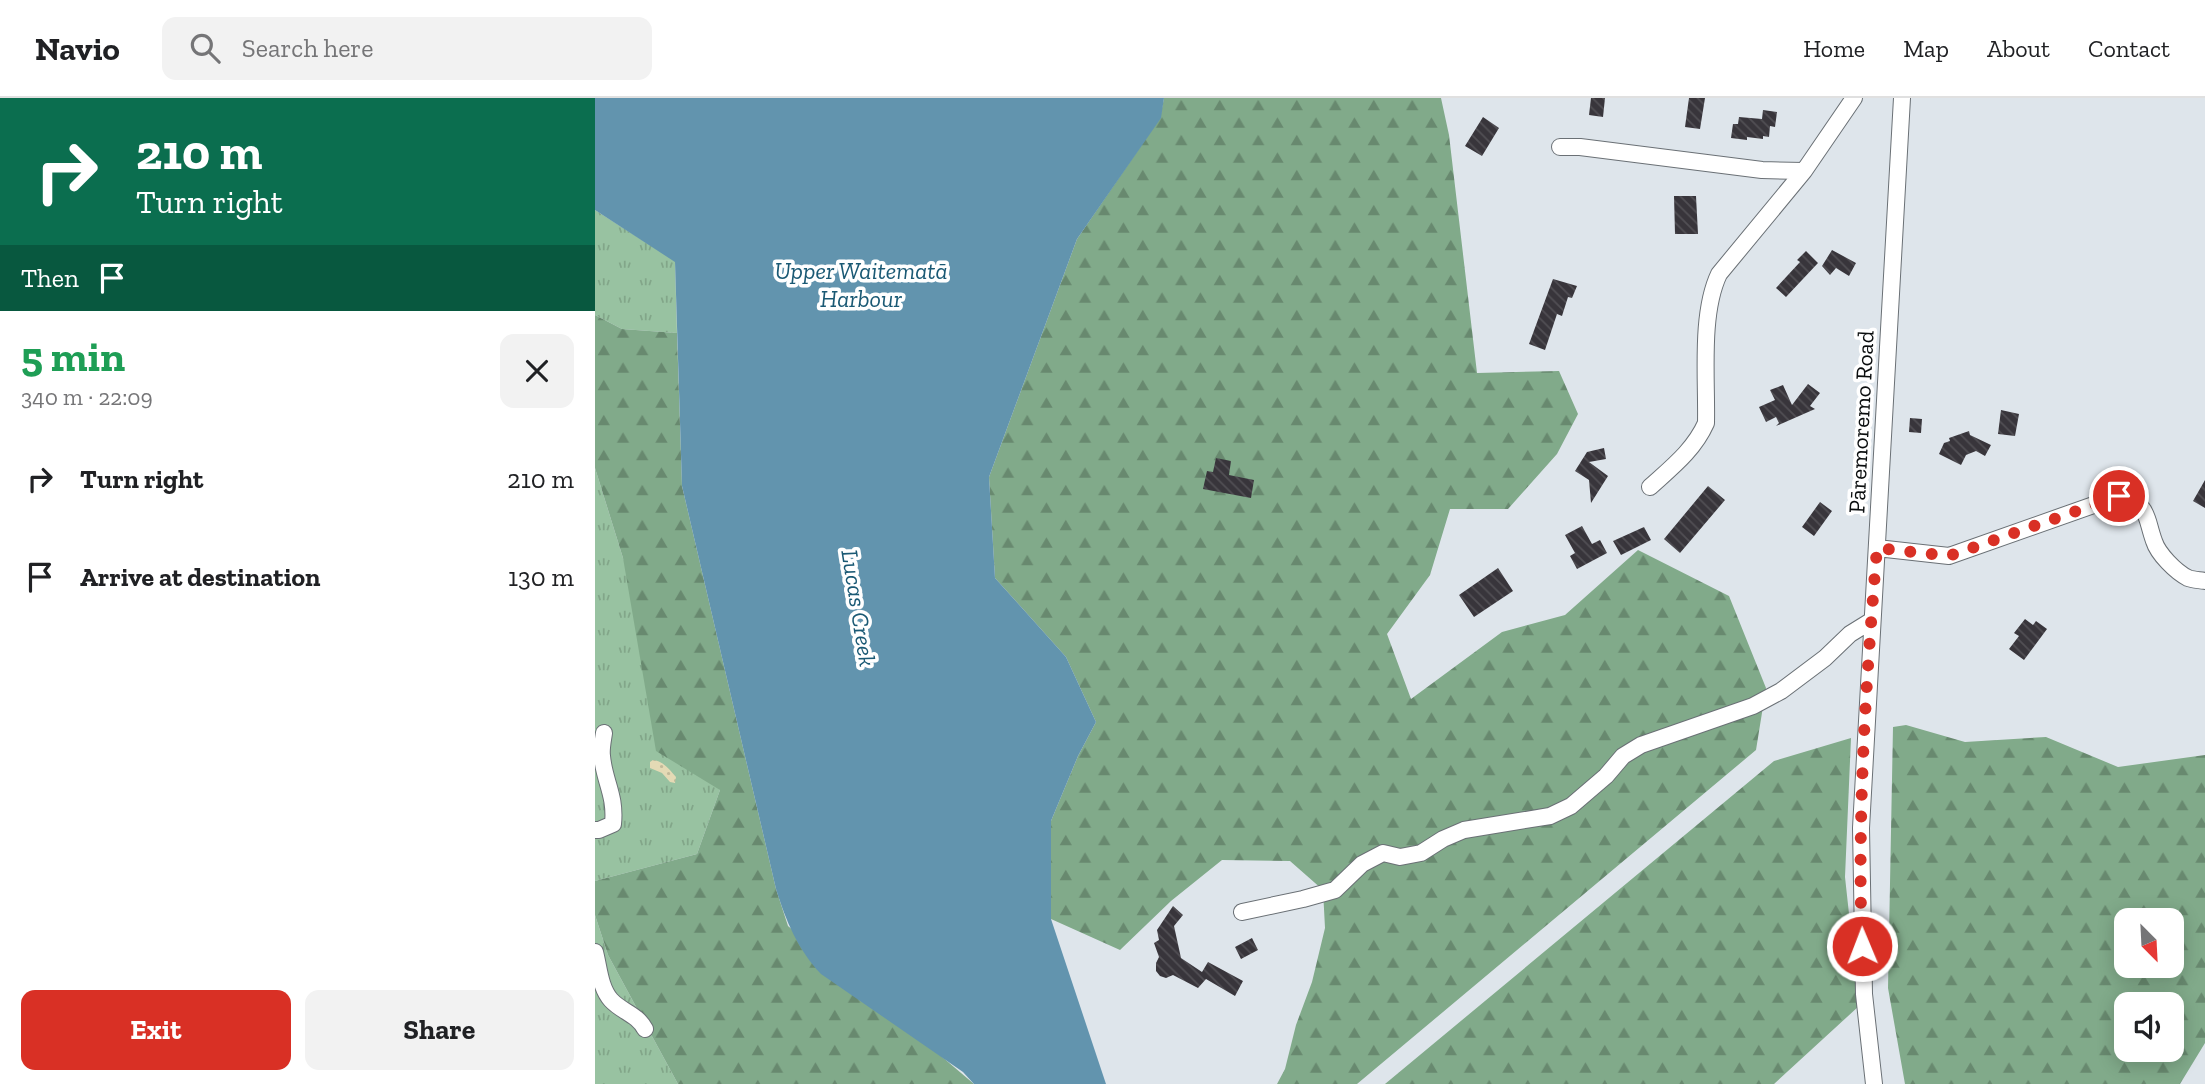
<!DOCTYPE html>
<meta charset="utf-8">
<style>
body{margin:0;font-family:"Zilla Slab",serif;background:#f2f2f2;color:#202124;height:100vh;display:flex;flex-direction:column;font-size:26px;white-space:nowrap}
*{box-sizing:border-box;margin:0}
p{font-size:23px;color:#757577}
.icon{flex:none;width:38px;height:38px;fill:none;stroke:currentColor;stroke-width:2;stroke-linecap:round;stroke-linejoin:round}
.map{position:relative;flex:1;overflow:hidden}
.drawer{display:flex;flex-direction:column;background:#fff;width:595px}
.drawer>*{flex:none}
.guide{background:#0b6e4f;color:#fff;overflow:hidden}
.needle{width:46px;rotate:156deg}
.buttons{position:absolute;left:1519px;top:810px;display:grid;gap:14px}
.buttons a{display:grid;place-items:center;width:70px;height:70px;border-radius:14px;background:#fff;box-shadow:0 4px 18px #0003;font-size:35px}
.pin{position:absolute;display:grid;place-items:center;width:60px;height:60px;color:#fff;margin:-30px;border:4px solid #fff;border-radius:50%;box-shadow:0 2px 7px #0007}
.me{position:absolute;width:77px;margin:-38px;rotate:359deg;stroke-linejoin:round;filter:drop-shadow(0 0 5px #0008)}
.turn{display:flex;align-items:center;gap:24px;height:147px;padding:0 21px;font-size:32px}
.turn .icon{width:91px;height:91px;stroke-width:2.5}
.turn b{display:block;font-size:49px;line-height:60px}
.then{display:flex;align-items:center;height:66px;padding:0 21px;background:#0003;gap:14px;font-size:26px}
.round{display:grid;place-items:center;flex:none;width:74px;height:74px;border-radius:14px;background:#f2f2f2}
.summary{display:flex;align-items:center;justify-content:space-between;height:119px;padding:0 21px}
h1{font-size:42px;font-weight:700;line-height:52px;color:#1e9e55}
.button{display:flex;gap:14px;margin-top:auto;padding:14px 21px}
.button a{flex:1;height:80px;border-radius:14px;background:#d93025;color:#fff;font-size:28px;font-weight:700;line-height:80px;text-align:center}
.button a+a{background:#f2f2f2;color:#202124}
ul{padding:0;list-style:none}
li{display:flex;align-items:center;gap:21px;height:98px;padding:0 21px}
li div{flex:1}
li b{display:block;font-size:26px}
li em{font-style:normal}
header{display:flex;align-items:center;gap:42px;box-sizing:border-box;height:98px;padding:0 35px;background:#fff;border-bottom:2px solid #e0e0e0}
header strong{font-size:33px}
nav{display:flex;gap:38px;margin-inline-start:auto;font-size:24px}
.search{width:490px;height:63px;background:#f2f2f2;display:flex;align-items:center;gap:18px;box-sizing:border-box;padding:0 24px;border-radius:14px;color:#757577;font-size:26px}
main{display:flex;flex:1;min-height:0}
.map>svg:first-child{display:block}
.grass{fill:url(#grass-tufts)}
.forest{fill:url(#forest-firs);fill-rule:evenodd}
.sand{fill:url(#sand-dots)}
.water{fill:#6294ae}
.building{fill:url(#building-back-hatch)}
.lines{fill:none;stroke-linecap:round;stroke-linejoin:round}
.minor-casing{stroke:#6a7075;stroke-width:18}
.minor{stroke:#fff;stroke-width:16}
.route{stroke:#d93025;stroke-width:12;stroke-dasharray:0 21.6}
.labels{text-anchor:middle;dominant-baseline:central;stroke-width:7;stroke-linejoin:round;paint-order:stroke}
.street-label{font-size:23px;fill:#0a0d0e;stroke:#fff}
.water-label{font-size:24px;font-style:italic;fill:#1a5974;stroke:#fff}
</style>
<header>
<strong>Navio</strong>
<div class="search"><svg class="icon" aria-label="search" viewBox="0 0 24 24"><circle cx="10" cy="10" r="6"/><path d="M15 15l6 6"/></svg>Search here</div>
<nav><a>Home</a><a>Map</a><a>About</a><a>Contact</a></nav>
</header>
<main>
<section class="drawer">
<div class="guide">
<div class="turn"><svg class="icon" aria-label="right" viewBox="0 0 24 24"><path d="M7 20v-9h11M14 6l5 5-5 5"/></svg><div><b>210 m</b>Turn right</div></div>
<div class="then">Then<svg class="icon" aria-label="arrive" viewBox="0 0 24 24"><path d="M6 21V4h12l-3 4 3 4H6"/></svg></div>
</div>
<div class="summary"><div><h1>5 min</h1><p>340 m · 22:09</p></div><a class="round"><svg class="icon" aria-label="close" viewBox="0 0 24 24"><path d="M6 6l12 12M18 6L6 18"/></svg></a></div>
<ul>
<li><svg class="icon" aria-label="right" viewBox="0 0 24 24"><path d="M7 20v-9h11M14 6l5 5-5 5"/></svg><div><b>Turn right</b></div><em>210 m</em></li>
<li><svg class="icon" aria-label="arrive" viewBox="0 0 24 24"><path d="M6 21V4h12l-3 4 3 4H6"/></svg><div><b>Arrive at destination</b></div><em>130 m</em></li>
</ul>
<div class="button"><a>Exit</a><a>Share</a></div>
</section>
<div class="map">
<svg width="1610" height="986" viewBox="0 0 1610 986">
<defs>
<pattern id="grass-tufts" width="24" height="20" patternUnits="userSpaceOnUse" patternTransform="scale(1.75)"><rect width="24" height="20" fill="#98c2a1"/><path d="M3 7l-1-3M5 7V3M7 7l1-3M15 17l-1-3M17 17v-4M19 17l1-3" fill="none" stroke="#82a689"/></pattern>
<pattern id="forest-firs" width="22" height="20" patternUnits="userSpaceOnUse" patternTransform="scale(1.75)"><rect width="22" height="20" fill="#81aa8a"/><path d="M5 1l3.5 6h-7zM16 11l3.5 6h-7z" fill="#68896f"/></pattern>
<pattern id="sand-dots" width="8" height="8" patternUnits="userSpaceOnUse" patternTransform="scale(1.75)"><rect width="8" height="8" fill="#e4dab5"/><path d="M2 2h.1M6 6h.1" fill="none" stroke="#c2ba9a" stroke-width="1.8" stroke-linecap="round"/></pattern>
<pattern id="building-back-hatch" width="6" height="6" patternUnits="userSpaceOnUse" patternTransform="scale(1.75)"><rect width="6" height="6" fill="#38353b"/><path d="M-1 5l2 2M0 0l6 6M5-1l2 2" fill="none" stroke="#514f54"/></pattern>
</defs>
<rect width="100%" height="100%" fill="#dee5eb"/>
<!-- grass -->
<path class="grass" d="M0 112 80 163 82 235 27 231 0 217Z
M0 370 28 460 125 692 102 756 0 783Z
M0 817 13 857 83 986H0Z"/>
<!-- forest -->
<path class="forest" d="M569 0H846L854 37 882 275 964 273 983 316 962 356 913 411H855L835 477 792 536 816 601 907 534 970 517 1043 452 1134 498 1171 590 1161 652 762 986H682L690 971 701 927 717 884 730 830 728 792 695 763 627 762 576 803 525 852 456 821V723L483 658 501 624 471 559 400 480 394 379 482 141 565 20Z
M0 217 27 231 82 235 87 388 181 791 193 828 379 986H83L13 857 0 817V783L102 756 125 692 61 653 28 460 0 370Z
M1311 627 1370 644 1451 639 1523 669 1610 657V945L1585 986H1310L1293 890 1298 629ZM1577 822V868H1531V822ZM1577 906V952H1531V906Z
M1256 640 1250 779 1264 908 1179 986H790L1179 663Z"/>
<!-- sand -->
<path class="sand" d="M58 662C68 663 75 672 81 679L80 685 75 684 67 675 55 670V664Z"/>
<!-- water -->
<path class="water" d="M0 0H569L566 20 482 141 394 379 400 480 471 559 501 624 483 658 456 723V821L511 986H379L368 974 226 876C203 852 191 823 181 791L87 388 80 164 0 112Z"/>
<!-- building -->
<path class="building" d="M996 0H1010L1008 19 994 17Z
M1094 0H1110L1105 31 1090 29Z
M1168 12 1182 14 1180 29 1175 28 1174 39 1168 38V41L1152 39V42L1136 40 1138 26H1143L1144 19 1167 21Z
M888 19 904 30 887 58 870 48Z
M1079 98H1101L1103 136H1080Z
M1237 152 1261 165 1254 178 1241 170 1235 177 1227 168Z
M1211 153 1223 165 1191 199 1181 190 1205 164 1202 162Z
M958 181 982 188 977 200 973 199 967 218 962 216 950 252 934 246Z
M1213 286 1225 295 1215 308 1220 311 1181 328 1184 325 1181 319 1171 324 1164 309 1180 302 1175 292 1188 287 1197 307Z
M1406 312 1424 316 1420 338 1403 336Z
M1315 320 1327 321 1326 335 1314 334Z
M1374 333 1375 337 1396 347 1390 358 1381 353 1371 357 1366 367 1344 356 1349 345 1355 343 1354 340Z
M1009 350 1011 361 994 364 1013 378 996 405 994 382 980 373 992 354Z
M621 360 636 363 634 377 659 382 656 400 608 391 612 373 618 374Z
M1610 382V410L1598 403Z
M1113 388 1130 402 1085 455 1069 441Z
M1225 404 1237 413 1219 438 1207 429Z
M987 428 997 446 1005 442 1012 455 982 471 975 458 980 455 970 437Z
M1049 429 1056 442 1026 457 1018 443Z
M903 470 918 493 879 519 864 497Z
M1430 521 1438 527 1441 523 1452 531 1429 562 1414 551 1424 538 1419 535Z
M578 808 588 817 579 828 586 860 607 874 613 864 648 883 640 898 611 881 603 890 578 877 571 880 565 878 561 873V865L564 859 559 845 564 842 562 832Z
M657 840 663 852 646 861 640 849Z"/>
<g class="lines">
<defs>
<path id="minor" d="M965 49H985L1167 72 1209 73
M1055 389C1077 369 1099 352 1111 325 1112 280 1105 216 1124 176L1209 73 1259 0
M1282 450 1354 458 1524 398C1555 407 1550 418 1559 443 1563 456 1581 474 1593 480 1598 482 1605 482 1610 483
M0 732H4L18 726C21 697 9 683 7 658 6 651 8 642 9 635
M647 814 708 801 740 792 767 766 788 755 805 759 826 755 848 741 869 732 955 718 976 708 1011 678 1028 658 1046 647 1158 608 1186 593 1230 560 1255 536 1276 523
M0 854C4 869 5 890 16 902 27 914 42 916 50 931
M1279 986 1269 896 1266 730 1307 0"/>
</defs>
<!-- minor casing -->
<use href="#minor" class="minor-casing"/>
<!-- minor -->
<use href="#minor" class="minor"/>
</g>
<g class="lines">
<!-- route -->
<path class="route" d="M1267 848C1262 716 1271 582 1282 450L1354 458 1524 398"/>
</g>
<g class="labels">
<!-- street labels -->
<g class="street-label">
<text transform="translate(1266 324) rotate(-87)">Pāremoremo Road</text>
</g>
<!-- water labels -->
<g class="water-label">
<text x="266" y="172">Upper Waitematā<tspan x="266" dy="28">Harbour</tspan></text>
<text transform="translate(264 510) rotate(81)">Lucas Creek</text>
</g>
</g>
</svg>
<div class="buttons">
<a><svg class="needle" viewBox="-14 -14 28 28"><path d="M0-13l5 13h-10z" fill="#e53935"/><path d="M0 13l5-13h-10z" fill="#757577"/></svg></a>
<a><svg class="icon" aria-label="sound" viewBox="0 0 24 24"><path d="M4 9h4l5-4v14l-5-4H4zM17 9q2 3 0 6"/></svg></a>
</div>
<div class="pin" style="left:1524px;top:398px;background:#d93025"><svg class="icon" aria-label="arrive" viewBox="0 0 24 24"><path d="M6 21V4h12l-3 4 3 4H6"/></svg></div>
<svg class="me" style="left:1267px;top:848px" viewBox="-20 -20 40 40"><circle r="17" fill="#d93025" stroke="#fff" stroke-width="3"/><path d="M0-11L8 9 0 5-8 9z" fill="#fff"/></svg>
</div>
</main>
